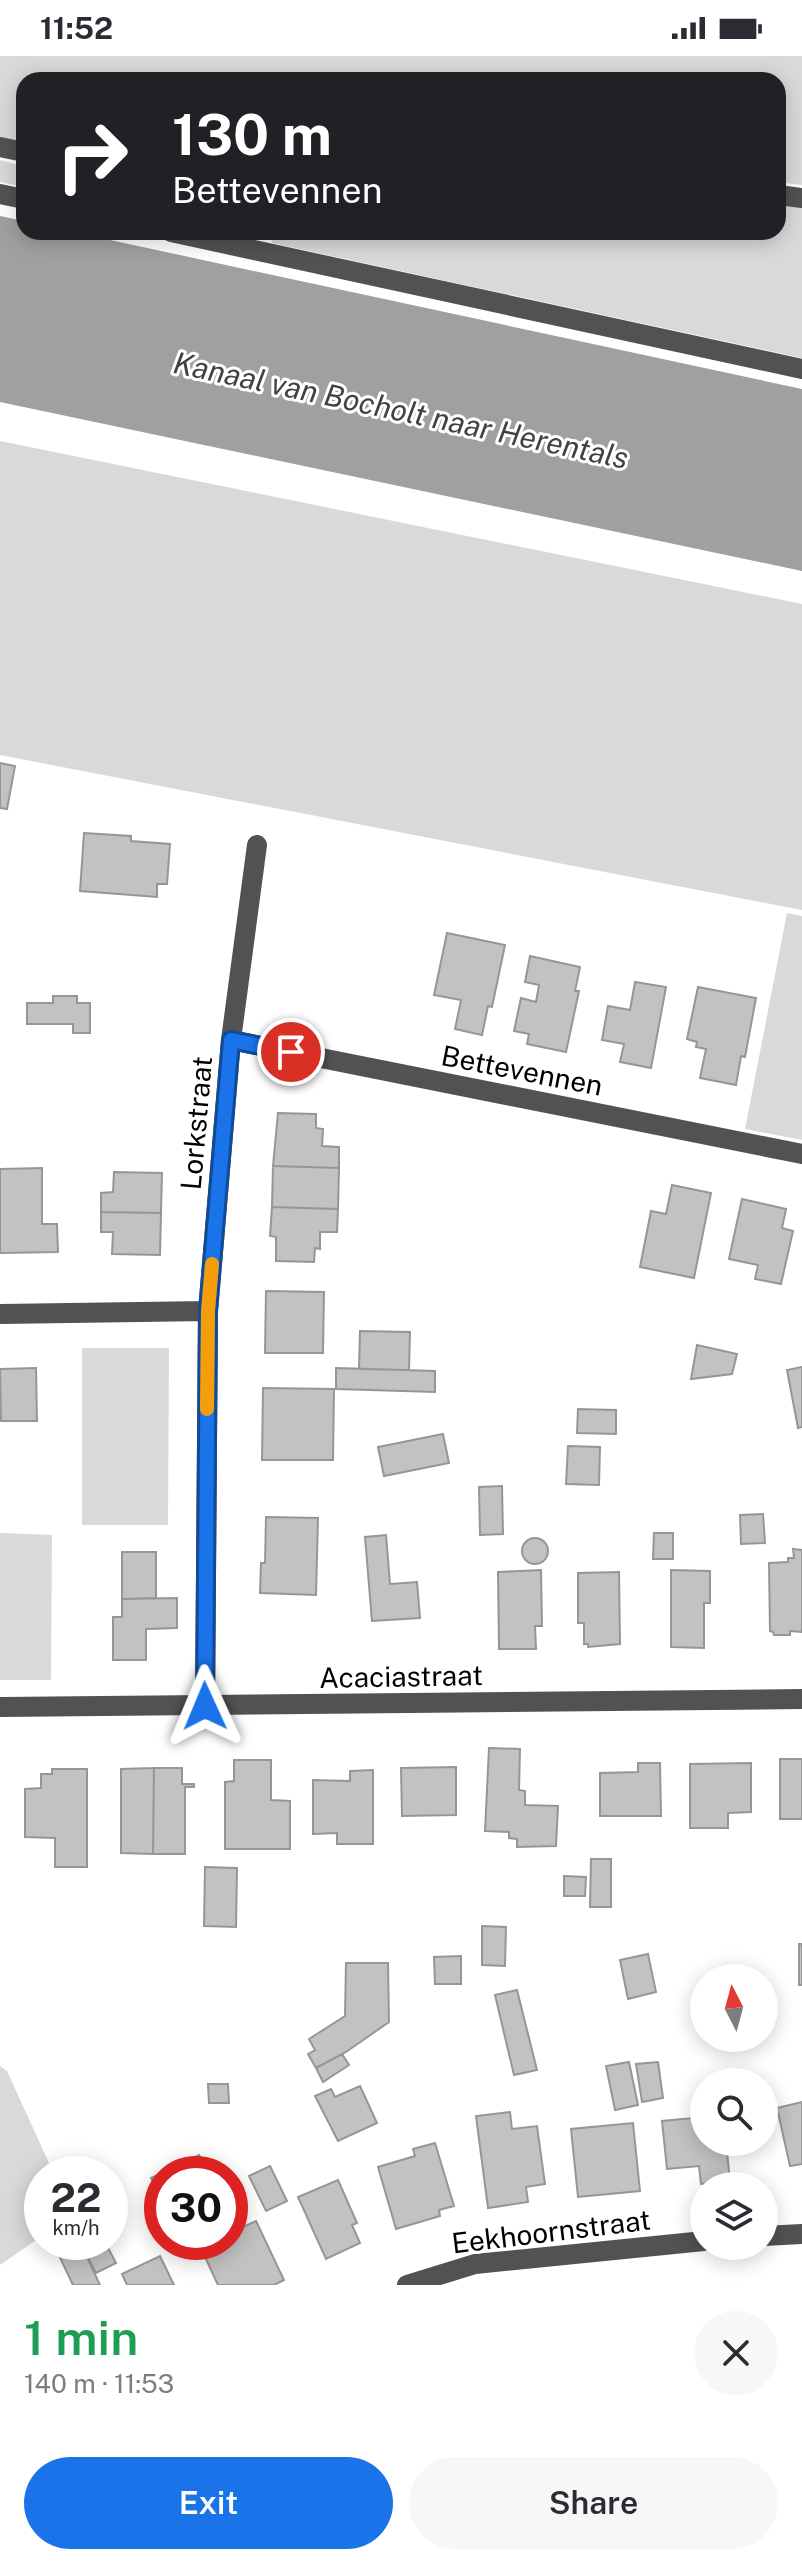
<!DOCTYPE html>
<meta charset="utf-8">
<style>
body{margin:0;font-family:"Public Sans",sans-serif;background:#f7f7f7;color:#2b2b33;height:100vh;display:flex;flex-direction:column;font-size:30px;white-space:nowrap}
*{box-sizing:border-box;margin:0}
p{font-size:26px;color:#7c7c81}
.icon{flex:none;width:44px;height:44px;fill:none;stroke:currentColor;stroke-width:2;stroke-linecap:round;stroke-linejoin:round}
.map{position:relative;height:2229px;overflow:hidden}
.side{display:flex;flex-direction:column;background:#fff;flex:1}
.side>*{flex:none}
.banner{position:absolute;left:16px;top:16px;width:770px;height:168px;border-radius:24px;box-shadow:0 4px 20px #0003;background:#202124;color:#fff;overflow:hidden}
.needle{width:52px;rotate:354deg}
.tools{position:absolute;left:690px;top:1908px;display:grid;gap:16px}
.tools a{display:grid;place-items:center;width:88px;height:88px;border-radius:50%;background:#fff;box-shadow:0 4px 20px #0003;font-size:40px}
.speed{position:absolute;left:24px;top:2100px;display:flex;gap:16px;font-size:40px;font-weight:700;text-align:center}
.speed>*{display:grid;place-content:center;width:104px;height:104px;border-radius:50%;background:#fff;box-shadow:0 4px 20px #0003;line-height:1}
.speed small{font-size:20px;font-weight:400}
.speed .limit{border:12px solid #d22;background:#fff;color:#111}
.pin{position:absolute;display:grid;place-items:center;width:68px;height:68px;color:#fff;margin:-34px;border:4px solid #fff;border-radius:50%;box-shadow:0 2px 8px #0007}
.me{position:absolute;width:88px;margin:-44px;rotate:359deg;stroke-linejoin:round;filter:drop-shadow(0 0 6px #0008)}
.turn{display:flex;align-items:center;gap:28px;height:168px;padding:0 24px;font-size:36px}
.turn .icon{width:104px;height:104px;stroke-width:2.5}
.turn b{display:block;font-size:56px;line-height:68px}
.round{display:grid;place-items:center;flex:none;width:84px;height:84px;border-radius:42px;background:#f7f7f7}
.summary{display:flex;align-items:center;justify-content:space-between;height:136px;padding:0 24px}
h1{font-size:48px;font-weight:600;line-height:60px;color:#1e9e55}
.action{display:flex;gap:16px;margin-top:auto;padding:16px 24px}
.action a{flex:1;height:92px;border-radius:48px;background:#1a73e8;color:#fff;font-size:32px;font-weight:600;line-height:92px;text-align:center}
.action a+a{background:#f7f7f7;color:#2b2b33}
.status{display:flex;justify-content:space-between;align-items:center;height:56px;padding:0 40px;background:#fff;direction:ltr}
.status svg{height:22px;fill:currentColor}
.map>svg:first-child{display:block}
.green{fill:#d9d9d9}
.water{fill:#a0a0a0}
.building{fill:#c2c2c2;stroke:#969696;stroke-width:2}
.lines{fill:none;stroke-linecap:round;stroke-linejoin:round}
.minor{stroke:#525252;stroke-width:20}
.route-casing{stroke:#114b97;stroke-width:20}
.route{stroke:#1a73e8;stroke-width:14}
.slow{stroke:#f59e0b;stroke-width:14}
.labels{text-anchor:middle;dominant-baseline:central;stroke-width:6;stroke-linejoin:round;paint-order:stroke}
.street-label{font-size:28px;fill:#000;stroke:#fff}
.water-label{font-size:30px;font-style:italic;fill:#414141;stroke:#fff}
</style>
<div class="status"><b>11:52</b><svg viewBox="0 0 49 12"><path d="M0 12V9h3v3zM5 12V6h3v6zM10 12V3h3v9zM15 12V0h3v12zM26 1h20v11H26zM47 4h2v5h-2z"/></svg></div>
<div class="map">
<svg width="802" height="2229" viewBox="0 0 802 2229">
<rect width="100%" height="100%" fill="#fff"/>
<!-- green -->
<path class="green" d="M0 0H802V129L778 126V24H24V89L0 83Z
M0 104 24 110V131L0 126Z
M778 148 802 151V302L272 187 271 176H778Z
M0 385 802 548V854L0 699Z
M787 857 802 860V1084L745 1073Z
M82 1292H169L168 1469H82Z
M0 1477 52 1479 51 1624H0Z
M0 2010 7 2015 54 2118H42V2180L0 2209Z"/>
<!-- water -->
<path class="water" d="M0 160 24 165V176H73L802 333V515L0 346Z"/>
<!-- building -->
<path class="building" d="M0 707 15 710 7 753 0 752Z
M84 777 131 780V785L170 788 167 828H157V841L80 835Z
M447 877 505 889 492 951 488 950 482 979 455 973 461 944 434 939Z
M530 900 580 911 575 935H579L566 996 527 988 529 978 514 975 521 942 536 946 539 929 525 926Z
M635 926 666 931 651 1012 620 1006 624 988 602 984 608 950 630 954Z
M698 931 756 942 745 1001 741 1000 736 1029 700 1022 706 993 696 991 697 986 687 983Z
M53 940H77V947H90V977H73V968H27V947H53Z
M278 1057 316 1058V1072L323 1073 322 1090 339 1091V1112L273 1110Z
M273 1110 339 1112 338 1153 272 1151Z
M42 1112V1168H57L58 1196 0 1197V1113Z
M114 1116 162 1117 161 1157 101 1156V1137L113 1136Z
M672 1129 711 1137 694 1222 640 1211 651 1155 666 1158Z
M742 1143 786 1153 782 1172 793 1175 781 1228 755 1223 758 1209 729 1203Z
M272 1151 338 1153 337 1176H320V1193L315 1192 314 1206 276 1205V1181L270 1180Z
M101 1156 161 1157 160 1199 112 1198 113 1176H101Z
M266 1235 324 1236 323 1297H265Z
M360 1275 410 1276 409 1314 359 1313Z
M697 1289 737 1298 732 1318 691 1323Z
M802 1311V1371L798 1372 787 1314Z
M36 1312 37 1365H1L0 1313Z
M336 1312 435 1315V1336L336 1333Z
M263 1332 334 1333 333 1404H262Z
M578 1353 616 1354V1378L577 1377Z
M443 1378 449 1407 384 1420 378 1391Z
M568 1390 600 1391 599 1429 566 1428Z
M502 1430 503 1478 480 1479 479 1431Z
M763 1458 765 1487 741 1488 740 1459Z
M266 1461 318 1462 316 1539 260 1537 261 1507H265Z
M654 1477H673V1503H653Z
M386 1479 390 1528 417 1526 420 1562 372 1565 365 1481Z
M522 1495a13 13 0 1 1 26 0a13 13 0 1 1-26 0Z
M793 1493 802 1494V1576L790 1575V1579H774L773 1576 770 1575 769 1507 788 1506V1502H794Z
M122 1496H156V1542L122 1543Z
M541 1514 542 1570H535L536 1593H499L498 1516Z
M671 1514 710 1515V1547H704V1592L671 1591Z
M619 1516 620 1588 588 1591V1588H584V1567H578V1517Z
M177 1542V1572L146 1573V1604H113V1561H122V1543Z
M489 1692 520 1693 519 1734 525 1735V1749L558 1750 556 1790 517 1791V1783L509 1782V1776L485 1775Z
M780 1703H802V1763H780Z
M234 1704H271V1744L290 1745V1793H225V1726L234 1725Z
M638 1707H660L661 1760H600V1717L638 1716Z
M751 1707V1756L728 1757V1772H690V1708Z
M456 1711V1759L402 1760 401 1712Z
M154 1712H182V1728H194V1731H185V1798H153Z
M154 1712 153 1798 121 1797V1713Z
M52 1713H87V1811H55V1782L25 1781V1733L41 1732V1718H52Z
M373 1714V1788H337V1777L313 1778V1724L350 1725V1715Z
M591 1803H611V1851H590Z
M205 1811 237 1812 236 1871 204 1870Z
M564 1820 586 1821 585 1840H564Z
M482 1870 506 1871 505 1910 482 1909Z
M799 1888H802V1929H799Z
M648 1898 656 1936 628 1943 620 1904Z
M461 1900V1928H435L434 1901Z
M346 1907H388L389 1966 346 1996 316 2012 308 1998 315 1994 309 1983 345 1960Z
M517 1934 537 2014 514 2019 495 1939Z
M342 1998 349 2009 323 2026 316 2012Z
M629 2006 638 2049 615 2054 606 2010Z
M658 2006 663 2042 642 2046 636 2008Z
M208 2028H228L229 2047H209Z
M360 2030 377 2067 338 2085 315 2040 331 2033 335 2041Z
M802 2046V2108L790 2110 777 2052Z
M510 2056 512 2073 537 2070 545 2128 526 2131 528 2146 488 2152 476 2060Z
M704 2061V2086H726L730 2125 701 2128 699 2110 667 2113 662 2065Z
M633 2067 640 2135 578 2141 571 2073Z
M435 2087 454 2150 439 2154 440 2160 396 2173 378 2111 415 2100 413 2093Z
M199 2099 209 2118H162V2145L151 2122Z
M270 2110 287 2145 266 2155 249 2120Z
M338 2124 357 2167 352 2169 360 2187 326 2203 298 2141Z
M256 2165 284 2224 274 2229H218L198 2186H230V2177Z
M60 2186H80L100 2229H73L54 2189Z
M80 2186H105L116 2207 96 2217Z
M160 2200 174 2229H127L122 2218Z"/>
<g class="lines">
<!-- minor -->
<path class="minor" d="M0 91 24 96
M0 138 24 143
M778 139 802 142
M171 176 802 313
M231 984 802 1098
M0 1258 208 1255
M205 1650 208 1255 231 984 257 789
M0 1651 802 1643
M764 2180 802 2178
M407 2229 475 2208 704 2185"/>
</g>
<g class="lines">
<defs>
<path id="route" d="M205 1650 208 1255 231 984 291 996"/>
</defs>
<!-- route casing -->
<use href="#route" class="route-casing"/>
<!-- route -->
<use href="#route" class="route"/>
<!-- slow -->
<path class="slow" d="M207 1353 208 1255 212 1208"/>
</g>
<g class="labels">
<!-- street labels -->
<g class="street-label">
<text transform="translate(522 1014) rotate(11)">Bettevennen</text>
<text transform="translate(196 1067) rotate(-85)">Lorkstraat</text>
<text transform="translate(401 1620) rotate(-1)">Acaciastraat</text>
<text transform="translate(551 2175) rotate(-7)">Eekhoornstraat</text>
</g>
<!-- water labels -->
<g class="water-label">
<text transform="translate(401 354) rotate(12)">Kanaal van Bocholt naar Herentals</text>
</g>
</g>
</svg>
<div class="tools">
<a><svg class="needle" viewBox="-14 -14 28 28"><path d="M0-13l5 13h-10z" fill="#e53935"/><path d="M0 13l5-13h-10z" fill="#7c7c81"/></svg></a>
<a><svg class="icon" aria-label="search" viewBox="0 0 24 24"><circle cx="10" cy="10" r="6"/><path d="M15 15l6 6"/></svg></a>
<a><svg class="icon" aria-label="layers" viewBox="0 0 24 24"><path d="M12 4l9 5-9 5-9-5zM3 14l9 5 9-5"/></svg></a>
</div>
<div class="speed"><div>22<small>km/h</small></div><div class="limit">30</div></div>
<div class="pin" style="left:291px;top:996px;background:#d93025"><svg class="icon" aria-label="arrive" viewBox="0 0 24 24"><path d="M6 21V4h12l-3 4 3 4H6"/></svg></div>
<svg class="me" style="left:205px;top:1650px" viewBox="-20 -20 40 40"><path d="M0-17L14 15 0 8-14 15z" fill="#1a73e8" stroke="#fff" stroke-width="4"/></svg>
<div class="banner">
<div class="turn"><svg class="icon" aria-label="right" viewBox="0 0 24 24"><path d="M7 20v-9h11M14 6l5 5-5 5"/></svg><div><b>130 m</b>Bettevennen</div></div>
</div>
</div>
<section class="side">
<div class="summary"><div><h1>1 min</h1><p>140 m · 11:53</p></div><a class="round"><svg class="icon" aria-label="close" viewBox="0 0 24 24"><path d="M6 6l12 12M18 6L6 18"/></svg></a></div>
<div class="action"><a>Exit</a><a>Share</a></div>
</section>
